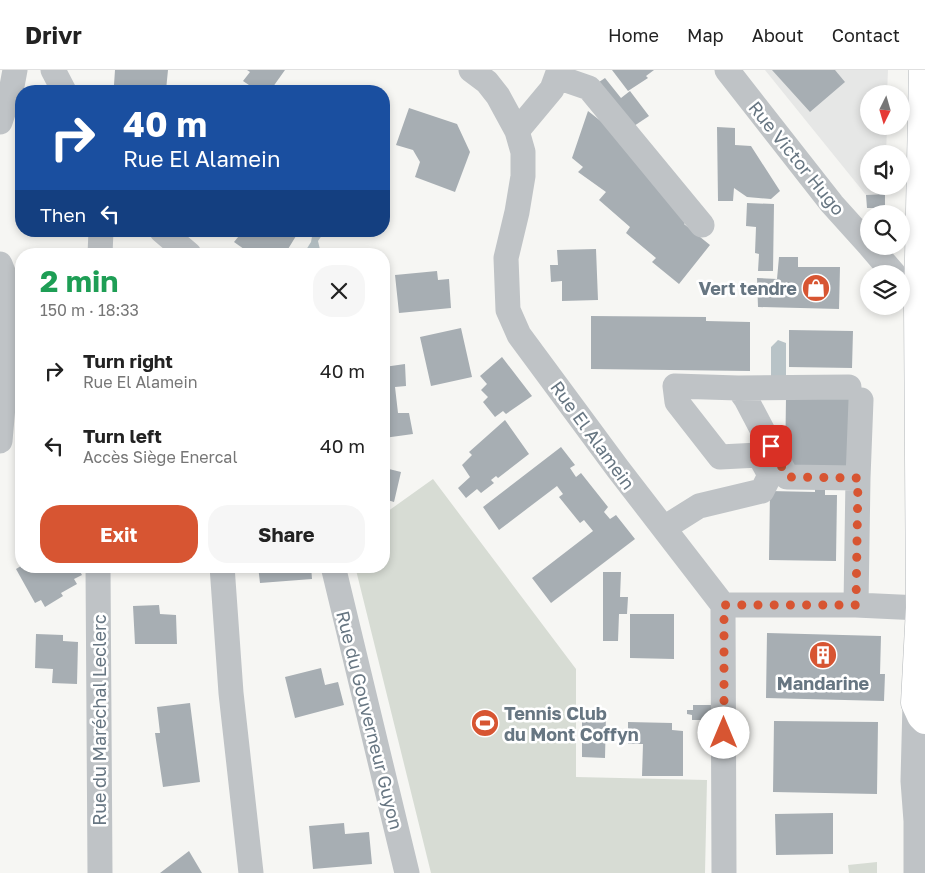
<!DOCTYPE html>
<meta charset="utf-8">
<style>
body{margin:0;font-family:"Golos Text",sans-serif;background:#f6f6f6;color:#222;height:100vh;display:flex;flex-direction:column;font-size:19px;white-space:nowrap}
*{box-sizing:border-box;margin:0}
p{font-size:16px;color:#767676}
.icon{flex:none;width:28px;height:28px;fill:none;stroke:currentColor;stroke-width:2;stroke-linecap:round;stroke-linejoin:round}
.map{position:relative;flex:1;overflow:hidden}
.panel{position:absolute;left:15px;top:178px;width:375px;height:325px;display:flex;flex-direction:column;background:#fff;border-radius:20px;box-shadow:0 2px 8px #0003}
.panel>*{flex:none}
.banner{position:absolute;left:15px;top:15px;width:375px;height:152px;border-radius:20px;box-shadow:0 2px 8px #0003;background:#1a4fa0;color:#fff;overflow:hidden}
.needle{width:32px;rotate:185deg}
.fabs{position:absolute;left:860px;top:15px;display:grid;gap:10px}
.fabs a{display:grid;place-items:center;width:50px;height:50px;border-radius:50%;background:#fff;box-shadow:0 2px 8px #0003;font-size:25px}
.pin{position:absolute;display:grid;place-items:center;width:42px;height:42px;color:#fff;margin:-21px;border-radius:10px;box-shadow:0 2px 8px #0006}
.me{position:absolute;width:55px;margin:-28px;rotate:0deg;stroke-linejoin:round;filter:drop-shadow(0 0 4px #0008)}
.turn{display:flex;align-items:center;gap:18px;height:105px;padding:0 25px;font-size:22px}
.turn .icon{width:65px;height:65px;stroke-width:2.5}
.turn b{display:block;font-size:35px;line-height:42px}
.then{display:flex;align-items:center;height:48px;padding:0 25px;background:#0003;gap:10px;font-size:19px}
.round{display:grid;place-items:center;flex:none;width:52px;height:52px;border-radius:20px;background:#f6f6f6}
.headline{display:flex;align-items:center;justify-content:space-between;height:85px;padding:0 25px}
h1{font-size:30px;font-weight:700;line-height:38px;color:#1e9e55}
.cta{display:flex;gap:10px;margin-top:auto;padding:10px 25px}
.cta a{flex:1;height:58px;border-radius:20px;background:#d75532;color:#fff;font-size:20px;font-weight:700;line-height:58px;text-align:center}
.cta a+a{background:#f6f6f6;color:#222}
ul{padding:0;list-style:none}
li{display:flex;align-items:center;gap:15px;height:75px;padding:0 25px}
li div{flex:1}
li b{display:block;font-size:19px}
li em{font-style:normal}
header{display:flex;align-items:center;gap:30px;box-sizing:border-box;height:70px;padding:0 25px;background:#fff;border-bottom:1px solid #e0e0e0}
header strong{font-size:24px}
nav{display:flex;gap:28px;margin-inline-start:auto;font-size:18px}
.map>svg:first-child{display:block}
.built{fill:#e6e7e6}
.green{fill:#d7dcd4}
.water{fill:#b8c3c7}
.building{fill:#a7aeb3}
.lines{fill:none;stroke-linecap:round;stroke-linejoin:round}
.major-casing{stroke:#b3b7ba;stroke-width:29}
.minor{stroke:#bfc3c6;stroke-width:25}
.major{stroke:#fff;stroke-width:28}
.route{stroke:#d75532;stroke-width:9;stroke-dasharray:0 16.2}
.labels{text-anchor:middle;dominant-baseline:central;stroke-width:5;stroke-linejoin:round;paint-order:stroke}
.street-label{font-size:18px;fill:#677682;stroke:#fff}
.poi-label{font-size:18px;font-weight:bold;fill:#677682;stroke:#fff;text-anchor:end}
</style>
<header>
<strong>Drivr</strong>
<nav><a>Home</a><a>Map</a><a>About</a><a>Contact</a></nav>
</header>
<div class="map">
<svg width="925" height="803" viewBox="0 0 925 803">
<rect width="100%" height="100%" fill="#f6f6f3"/>
<!-- built -->
<path class="built" d="M765 0H888L887 24H869V56H887L886 84H869V116H886L885 124 866 125Z"/>
<!-- green -->
<path class="green" d="M433 409 576 599V707L707 710 705 803H431L355 496H384V444Z
M877 792V803H849L848 795Z"/>
<!-- water -->
<path class="water" d="M313 161H325L318 171 321 184H306V180L311 172Z
M778 270 786 273V306H771V277Z"/>
<!-- building -->
<path class="building" d="M115 0H168L166 20 114 15Z
M247 0H285L270 21H258L243 11 250 2Z
M612 0H654L646 6 648 8 628 21Z
M772 0H835L845 12 810 42Z
M605 8 621 28 630 21 649 46 631 58 596 14Z
M347 15 362 21H345Z
M409 38 457 54 470 82 455 122 415 107 420 92 413 80 396 75Z
M588 41 644 85 692 146 684 154 710 175 679 214 652 192 656 188 626 163 630 157 599 130 606 122 578 102 583 97 572 88Z
M717 57 735 58V75L751 76 780 121 771 129 747 127 734 118 733 131H718Z
M885 124V138H867L866 125Z
M747 133 774 134 773 201H758L759 184 755 183 756 157 746 156Z
M243 161H290L296 166 285 184 280 181 278 184H251L234 172Z
M596 179 598 230 562 231V211L551 212 550 195H558L557 180Z
M779 187H798V197H840L839 239 758 237 757 208 777 209Z
M437 201 438 210 449 209 451 238 399 243 395 205Z
M591 246 706 247V251L750 252V301L591 299Z
M461 258 472 307 431 316 420 267Z
M789 260 853 261 852 298 789 297Z
M502 287 532 326 506 344 503 341 495 347 483 332 488 327 481 320 487 314 480 306Z
M405 294 406 316 395 317 398 343H409L413 364 384 368V297Z
M786 327 854 329 852 398 825 397V425H837L836 491 769 490 770 421 815 422V400L785 399Z
M505 350 529 384 498 408 496 406 491 410 494 413 481 423 477 419 466 428 458 418 470 407 462 395 472 385 469 382Z
M561 377 575 395 570 398 576 407 581 403 608 437 604 442 610 449 616 445 635 469 551 533 532 508 593 461 584 450 580 453 559 427 563 424 557 416 499 460 483 437Z
M389 399 401 402 394 432 384 429V421Z
M21 496H77L82 505 74 509 77 514 61 523 63 526 45 537 41 530 35 533 16 499Z
M258 496H311L312 509 260 513Z
M603 502H621L620 527H628L627 544H619L618 571H603Z
M159 535 160 544 176 545 177 574H135L133 536Z
M630 544H674V589L630 588Z
M767 563 881 566 880 604H885L884 631 766 628Z
M36 564 63 565V571L78 572 77 614 52 613 53 599 35 598Z
M321 598 325 615 338 612 344 635 295 648 285 607Z
M190 633 200 712 163 717 155 663H160L157 637Z
M693 635H715V650H692V645L687 644V640H693Z
M582 644H606L605 688 582 687Z
M774 651 878 652 877 724 773 722Z
M628 652 672 653V660L683 661V706H642L643 674H628Z
M833 743V784L776 785 775 744Z
M344 753 345 764 369 762 372 794 313 799 309 756Z
M189 781 202 803H160Z"/>
<g class="lines">
<defs>
<path id="major" d="M923 0 918 235 920 538 915 633 921 646 925 650"/>
</defs>
<!-- major casing -->
<use href="#major" class="major-casing"/>
<!-- minor -->
<path class="minor" d="M53 0 64 21
M471 0 487 12 498 26 517 61 523 82V106L517 142 506 188 508 240 519 265 618 399 723 535
M727 0 832 134 869 175
M557 7 589 18 702 155
M0 52 12 16 15 0
M517 61 552 19 559 0
M162 161 189 184
M870 176 894 204
M100 184 101 161
M0 194 7 212 8 279 0 371
M738 318 849 317
M858 408 861 330
M664 458 699 436 762 421 770 405 759 385 720 387 677 332 675 316 738 318 746 329 787 407 858 408 856 535
M98 496 100 803
M222 496 231 623 251 803
M333 496 407 803
M723 535 724 803
M723 535H856L920 538
M915 633 913 711 916 751V803"/>
<!-- major -->
<use href="#major" class="major"/>
</g>
<g class="lines">
<!-- route -->
<path class="route" d="M724 663V535H856L858 408 787 407 771 376"/>
</g>
<!-- icons -->
<defs>
<symbol id="shop-disc" viewBox="-11 -11 22 22"><circle r="9.5" fill="#d75532" stroke="#fff"/><path d="M-5-2.5h2.3a2.7 3.5 0 0 1 5.4 0H5L5.5 6h-11ZM-1.5-2.5h3a1.5 2.3 0 0 0-3 0Z" fill="#fff"/></symbol>
<symbol id="building-disc" viewBox="-11 -11 22 22"><circle r="9.5" fill="#d75532" stroke="#fff"/><path d="M-4-6H4V6H1V3H-1V6H-4ZM-2.5-4.3h1.7v1.8h-1.7ZM.8-4.3h1.7v1.8H.8ZM-2.5-1h1.7V.8h-1.7ZM.8-1h1.7V.8H.8Z" fill="#fff"/></symbol>
<symbol id="stadium-disc" viewBox="-11 -11 22 22"><circle r="9.5" fill="#d75532" stroke="#fff"/><path d="M0-5a6.5 5 0 1 0 0 10a6.5 5 0 1 0 0-10ZM-3.5-1.8h7v3.6h-7Z" fill="#fff"/></symbol>
</defs>
<g fill-rule="evenodd">
<use href="#shop-disc" x="800" y="202" width="32" height="32"/>
<use href="#building-disc" x="807" y="569" width="32" height="32"/>
<use href="#stadium-disc" x="469" y="637" width="32" height="32"/>
</g>
<g class="labels">
<!-- street labels -->
<g class="street-label">
<text transform="translate(797 88) rotate(51)">Rue Victor Hugo</text>
<text transform="translate(593 365) rotate(54)">Rue El Alamein</text>
<text transform="translate(99 650) rotate(-90)">Rue du Maréchal Leclerc</text>
<text transform="translate(370 650) rotate(76)">Rue du Gouverneur Guyon</text>
</g>
<!-- poi labels -->
<g class="poi-label">
<text x="797" y="218">Vert tendre</text>
<text x="823" y="613" text-anchor="middle">Mandarine</text>
<text x="504" y="643" text-anchor="start">Tennis Club<tspan x="504" dy="21">du Mont Coffyn</tspan></text>
</g>
</g>
</svg>
<div class="fabs">
<a><svg class="needle" viewBox="-14 -14 28 28"><path d="M0-13l5 13h-10z" fill="#e53935"/><path d="M0 13l5-13h-10z" fill="#767676"/></svg></a>
<a><svg class="icon" aria-label="sound" viewBox="0 0 24 24"><path d="M4 9h4l5-4v14l-5-4H4zM17 9q2 3 0 6"/></svg></a>
<a><svg class="icon" aria-label="search" viewBox="0 0 24 24"><circle cx="10" cy="10" r="6"/><path d="M15 15l6 6"/></svg></a>
<a><svg class="icon" aria-label="layers" viewBox="0 0 24 24"><path d="M12 4l9 5-9 5-9-5zM3 14l9 5 9-5"/></svg></a>
</div>
<div class="pin" style="left:771px;top:376px;background:#d93025"><svg class="icon" aria-label="arrive" viewBox="0 0 24 24"><path d="M6 21V4h12l-3 4 3 4H6"/></svg></div>
<svg class="me" style="left:724px;top:663px" viewBox="-20 -20 40 40"><circle r="19" fill="#fff"/><path d="M0-13L10 11 0 6-10 11z" fill="#d75532"/></svg>
<div class="banner">
<div class="turn"><svg class="icon" aria-label="right" viewBox="0 0 24 24"><path d="M7 20v-9h11M14 6l5 5-5 5"/></svg><div><b>40 m</b>Rue El Alamein</div></div>
<div class="then">Then<svg class="icon" aria-label="left" viewBox="0 0 24 24"><path d="M17 20v-9H6M10 6l-5 5 5 5"/></svg></div>
</div>
<section class="panel">
<div class="headline"><div><h1>2 min</h1><p>150 m · 18:33</p></div><a class="round"><svg class="icon" aria-label="close" viewBox="0 0 24 24"><path d="M6 6l12 12M18 6L6 18"/></svg></a></div>
<ul>
<li><svg class="icon" aria-label="right" viewBox="0 0 24 24"><path d="M7 20v-9h11M14 6l5 5-5 5"/></svg><div><b>Turn right</b><p>Rue El Alamein</p></div><em>40 m</em></li>
<li><svg class="icon" aria-label="left" viewBox="0 0 24 24"><path d="M17 20v-9H6M10 6l-5 5 5 5"/></svg><div><b>Turn left</b><p>Accès Siège Enercal</p></div><em>40 m</em></li>
</ul>
<div class="cta"><a>Exit</a><a>Share</a></div>
</section>
</div>
